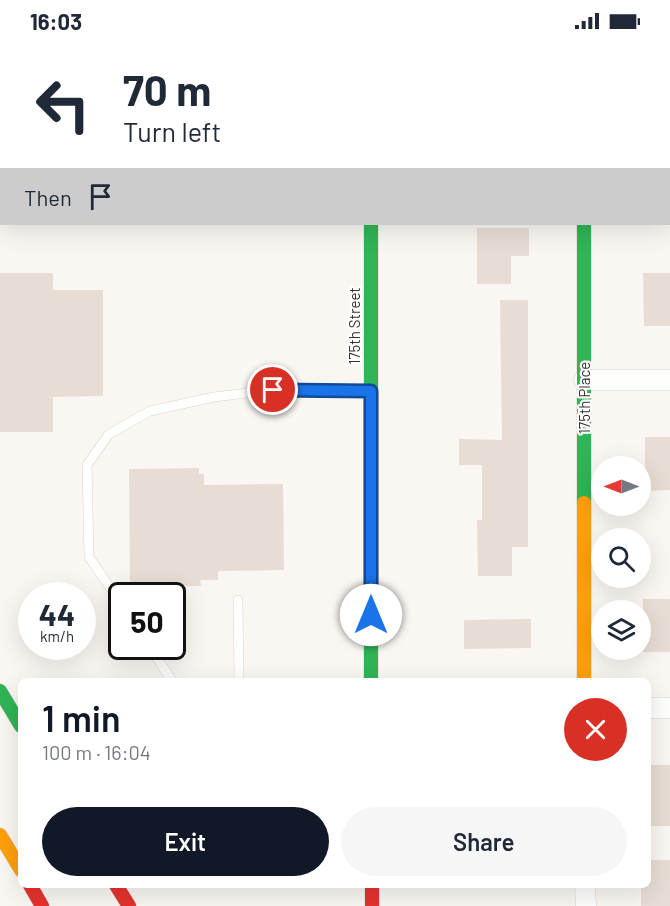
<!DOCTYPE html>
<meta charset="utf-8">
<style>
body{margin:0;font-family:Barlow,sans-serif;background:#f6f6f7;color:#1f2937;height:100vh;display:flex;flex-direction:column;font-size:22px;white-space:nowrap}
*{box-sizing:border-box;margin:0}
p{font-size:20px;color:#747a83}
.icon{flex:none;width:33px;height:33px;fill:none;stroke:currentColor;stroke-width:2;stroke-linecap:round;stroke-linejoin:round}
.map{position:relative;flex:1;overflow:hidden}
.side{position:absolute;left:18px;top:636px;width:633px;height:210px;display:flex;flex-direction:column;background:#fff;border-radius:9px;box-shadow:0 6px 24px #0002}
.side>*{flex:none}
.hud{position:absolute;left:0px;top:0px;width:670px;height:183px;box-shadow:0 6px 24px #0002;background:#fff;color:#1f2937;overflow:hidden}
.needle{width:39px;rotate:270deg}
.controls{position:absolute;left:591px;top:414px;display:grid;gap:12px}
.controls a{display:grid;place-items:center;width:60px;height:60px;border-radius:50%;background:#fff;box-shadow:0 6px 24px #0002;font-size:30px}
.speed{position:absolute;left:18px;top:540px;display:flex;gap:12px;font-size:30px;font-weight:700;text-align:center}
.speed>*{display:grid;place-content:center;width:78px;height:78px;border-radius:50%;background:#fff;box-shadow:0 6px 24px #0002;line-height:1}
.speed small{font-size:15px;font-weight:400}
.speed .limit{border:3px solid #111;border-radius:9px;background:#fff;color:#111}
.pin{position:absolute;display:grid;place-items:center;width:51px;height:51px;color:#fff;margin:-26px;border:3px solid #fff;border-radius:50%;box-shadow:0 2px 6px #0007}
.me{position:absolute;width:66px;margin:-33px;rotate:0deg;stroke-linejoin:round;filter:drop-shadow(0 0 4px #0008)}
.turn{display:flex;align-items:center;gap:21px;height:126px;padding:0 24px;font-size:27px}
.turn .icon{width:78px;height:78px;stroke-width:2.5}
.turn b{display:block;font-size:42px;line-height:51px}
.then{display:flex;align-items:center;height:57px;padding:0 24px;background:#0003;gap:12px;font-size:22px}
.round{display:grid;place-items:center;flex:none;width:63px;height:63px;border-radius:32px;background:#f6f6f7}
.summary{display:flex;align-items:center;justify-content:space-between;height:102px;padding:0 24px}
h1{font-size:36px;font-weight:600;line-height:45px;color:#111827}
.action{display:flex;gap:12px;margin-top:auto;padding:12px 24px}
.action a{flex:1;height:69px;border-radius:36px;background:#111827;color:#fff;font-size:24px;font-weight:600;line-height:69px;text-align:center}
.action a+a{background:#f6f6f7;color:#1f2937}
.status{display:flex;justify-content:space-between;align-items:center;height:42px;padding:0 30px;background:#fff;direction:ltr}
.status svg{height:16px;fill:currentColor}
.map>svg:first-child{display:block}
.green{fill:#fcd8b9}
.building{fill:#e7ddd4}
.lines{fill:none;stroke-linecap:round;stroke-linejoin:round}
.lane-casing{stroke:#dad3ce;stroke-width:10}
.street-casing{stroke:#dad3ce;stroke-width:21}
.fast-casing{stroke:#dad3ce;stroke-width:15}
.slow-casing{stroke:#dad3ce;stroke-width:15}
.jam-casing{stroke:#dad3ce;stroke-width:15}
.lane{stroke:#fefefd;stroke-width:9}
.street{stroke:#fefefd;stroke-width:20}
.fast{stroke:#30b455;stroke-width:14}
.slow{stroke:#ff9f0a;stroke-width:14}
.jam{stroke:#e5322d;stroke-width:14}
.route-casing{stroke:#114b97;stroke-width:15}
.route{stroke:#1a73e8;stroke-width:10}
.labels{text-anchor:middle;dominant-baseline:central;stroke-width:4.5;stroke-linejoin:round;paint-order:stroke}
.street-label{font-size:15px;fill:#372f28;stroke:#fff}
</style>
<div class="status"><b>16:03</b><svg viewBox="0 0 49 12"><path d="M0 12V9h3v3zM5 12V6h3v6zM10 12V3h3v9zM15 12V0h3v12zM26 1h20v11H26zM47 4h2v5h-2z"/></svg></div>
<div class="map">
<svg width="670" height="864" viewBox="0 0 670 864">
<rect width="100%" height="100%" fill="#faf6f2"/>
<!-- green -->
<path class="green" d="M0 0H320V1L2 2 0 84Z"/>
<!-- building -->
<path class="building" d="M477 186H529V214H511V242H477Z
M0 231H53V248H103V354L53 355V390H0Z
M643 231H670V284H644Z
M500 258H528V505H512V534H478L477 478H482V423H459V397L502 398Z
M645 395H670V448L645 449Z
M199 426V432H204V443L283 442 284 528 218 529V538H200L201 544 130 545 129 427Z
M643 557H670V610H643Z
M531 577V606L464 607V578Z
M648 723H670V784H648Z
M648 818H670V864H641V843H648Z"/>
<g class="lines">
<defs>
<path id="lane" d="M1 0 3 2
M204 0 205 2
M242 0V2
M238 558 239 639
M122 563 89 515 87 423 109 392 150 369 214 355 273 348 370 349
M149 604 172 639"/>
<path id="street" d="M584 0V2
M669 16H670
M584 338H670
M648 666H670
M585 843 586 864"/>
<path id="fast" d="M371 182V639
M584 182V461
M0 649 21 684"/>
<path id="slow" d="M371 0V2
M584 461V639
M0 793 21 828"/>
<path id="jam" d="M30 843 42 864
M116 843 129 864
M372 843V864"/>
</defs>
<!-- lane casing -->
<use href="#lane" class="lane-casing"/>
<!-- street casing -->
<use href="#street" class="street-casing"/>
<!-- fast casing -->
<use href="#fast" class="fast-casing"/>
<!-- slow casing -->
<use href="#slow" class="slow-casing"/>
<!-- jam casing -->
<use href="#jam" class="jam-casing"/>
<!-- lane -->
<use href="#lane" class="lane"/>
<!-- street -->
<use href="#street" class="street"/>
<!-- fast -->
<use href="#fast" class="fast"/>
<!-- slow -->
<use href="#slow" class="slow"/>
<!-- jam -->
<use href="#jam" class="jam"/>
</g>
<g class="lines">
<defs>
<path id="route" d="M273 348 371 349V573"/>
</defs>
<!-- route casing -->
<use href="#route" class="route-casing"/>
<!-- route -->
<use href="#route" class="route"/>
</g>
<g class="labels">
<!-- street labels -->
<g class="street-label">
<text transform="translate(354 284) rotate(-90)">175th Street</text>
<text transform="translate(584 356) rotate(-90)">175th Place</text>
</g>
</g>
</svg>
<div class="controls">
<a><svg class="needle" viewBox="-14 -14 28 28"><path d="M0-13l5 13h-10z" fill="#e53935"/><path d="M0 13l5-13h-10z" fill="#747a83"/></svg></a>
<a><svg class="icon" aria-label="search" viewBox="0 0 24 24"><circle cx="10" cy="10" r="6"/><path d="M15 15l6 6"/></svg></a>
<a><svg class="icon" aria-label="layers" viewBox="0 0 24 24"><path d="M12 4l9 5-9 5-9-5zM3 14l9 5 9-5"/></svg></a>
</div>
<div class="speed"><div>44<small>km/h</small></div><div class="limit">50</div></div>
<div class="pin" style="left:273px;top:348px;background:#d93025"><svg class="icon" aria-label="arrive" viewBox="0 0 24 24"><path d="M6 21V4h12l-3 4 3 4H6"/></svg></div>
<svg class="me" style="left:371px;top:573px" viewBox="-20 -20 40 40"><circle r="19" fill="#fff"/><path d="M0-13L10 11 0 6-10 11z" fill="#1a73e8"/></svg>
<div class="hud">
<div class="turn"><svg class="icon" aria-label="left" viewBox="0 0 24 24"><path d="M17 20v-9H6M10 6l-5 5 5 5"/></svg><div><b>70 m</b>Turn left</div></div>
<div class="then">Then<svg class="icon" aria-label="arrive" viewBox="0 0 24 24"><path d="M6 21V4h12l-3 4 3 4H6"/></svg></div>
</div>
<section class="side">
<div class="summary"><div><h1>1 min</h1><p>100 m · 16:04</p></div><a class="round" style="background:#d93025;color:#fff"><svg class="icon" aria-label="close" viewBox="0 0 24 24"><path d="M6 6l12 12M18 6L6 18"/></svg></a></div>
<div class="action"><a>Exit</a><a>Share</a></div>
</section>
</div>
